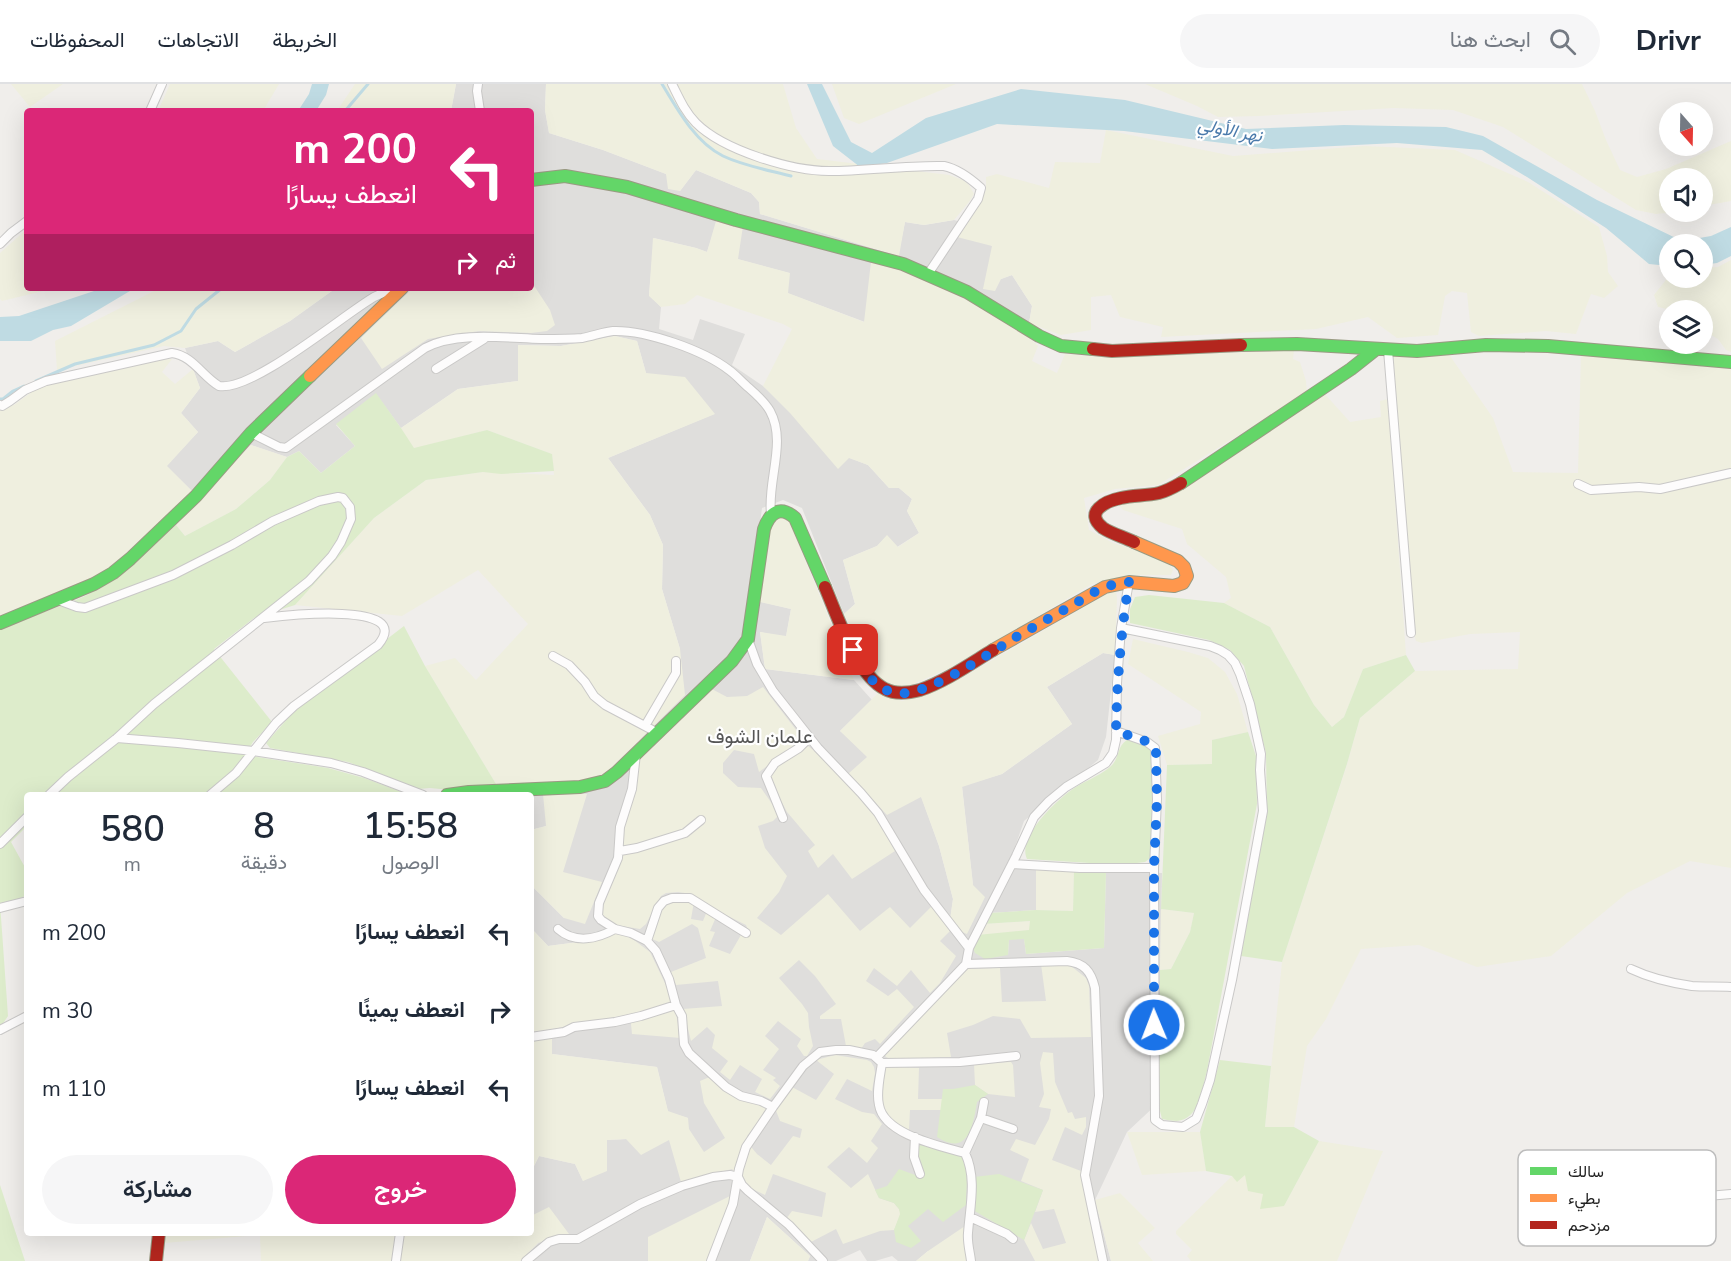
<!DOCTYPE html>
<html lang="ar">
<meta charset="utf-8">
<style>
body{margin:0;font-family:"Nunito Sans",Vazirmatn,sans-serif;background:#f6f6f7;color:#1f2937;direction:rtl;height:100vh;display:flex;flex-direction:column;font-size:22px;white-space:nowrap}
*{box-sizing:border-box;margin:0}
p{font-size:20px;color:#747a83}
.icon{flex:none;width:33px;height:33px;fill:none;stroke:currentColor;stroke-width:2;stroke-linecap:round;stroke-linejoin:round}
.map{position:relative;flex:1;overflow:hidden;direction:ltr}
.drawer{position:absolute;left:24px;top:708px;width:510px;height:444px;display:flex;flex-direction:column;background:#fff;border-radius:6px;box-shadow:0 6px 24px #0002;direction:rtl}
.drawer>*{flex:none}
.banner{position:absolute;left:24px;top:24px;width:510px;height:183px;border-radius:6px;box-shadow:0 6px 24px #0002;direction:rtl;background:#db2777;color:#fff;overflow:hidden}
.needle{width:39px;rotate:160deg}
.fabs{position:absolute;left:1659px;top:18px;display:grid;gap:12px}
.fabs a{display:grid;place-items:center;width:54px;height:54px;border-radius:50%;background:#fff;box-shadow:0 6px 24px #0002;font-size:30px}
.pin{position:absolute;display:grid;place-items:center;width:51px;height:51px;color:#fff;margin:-26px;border-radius:12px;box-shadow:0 3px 9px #0006}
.me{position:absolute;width:66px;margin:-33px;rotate:359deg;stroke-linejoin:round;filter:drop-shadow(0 0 4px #0008)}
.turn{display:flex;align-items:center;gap:21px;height:126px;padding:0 18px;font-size:27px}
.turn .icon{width:78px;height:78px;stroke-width:2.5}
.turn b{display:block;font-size:42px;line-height:51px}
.then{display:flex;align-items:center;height:57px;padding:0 18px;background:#0003;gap:12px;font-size:22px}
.eta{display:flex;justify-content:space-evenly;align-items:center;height:102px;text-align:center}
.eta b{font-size:36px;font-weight:600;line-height:42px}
.cta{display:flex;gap:12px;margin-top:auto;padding:12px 18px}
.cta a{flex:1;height:69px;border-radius:36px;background:#db2777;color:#fff;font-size:24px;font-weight:600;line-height:69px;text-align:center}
.cta a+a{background:#f6f6f7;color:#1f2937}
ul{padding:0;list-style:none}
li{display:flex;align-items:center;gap:18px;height:78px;padding:0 18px}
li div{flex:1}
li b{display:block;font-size:22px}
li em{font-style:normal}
header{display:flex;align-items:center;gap:36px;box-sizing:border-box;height:84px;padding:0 30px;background:#fff;border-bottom:2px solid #e0e1e3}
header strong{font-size:28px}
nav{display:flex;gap:33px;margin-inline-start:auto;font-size:21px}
.search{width:420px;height:54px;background:#f6f6f7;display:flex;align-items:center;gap:15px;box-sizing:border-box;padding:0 21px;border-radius:33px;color:#747a83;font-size:22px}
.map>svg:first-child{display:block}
.residential{fill:#dfdedc}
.farmland{fill:#efefdf}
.grass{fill:#ddeccb}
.water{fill:#bfdbe3}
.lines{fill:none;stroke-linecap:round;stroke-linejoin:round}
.stream{stroke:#bfdbe3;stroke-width:3}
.street-casing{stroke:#c9c8c7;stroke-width:10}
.fast-casing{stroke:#999a82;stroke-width:14}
.slow-casing{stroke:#999a82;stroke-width:14}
.jam-casing{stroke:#999a82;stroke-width:14}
.street{stroke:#fdfcfc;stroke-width:8}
.fast{stroke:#63d668;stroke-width:12}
.slow{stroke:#ff974d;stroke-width:12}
.jam{stroke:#b3261e;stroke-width:12}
.route{stroke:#1a73e8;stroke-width:10;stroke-dasharray:0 18}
.labels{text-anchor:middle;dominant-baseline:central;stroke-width:4.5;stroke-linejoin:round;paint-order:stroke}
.water-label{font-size:18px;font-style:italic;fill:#4a7aab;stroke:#fff}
.quarter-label{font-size:20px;fill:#555;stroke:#fff}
.key{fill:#fff;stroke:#bdbdbd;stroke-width:1.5}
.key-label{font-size:16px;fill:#222}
</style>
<header>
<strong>Drivr</strong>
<div class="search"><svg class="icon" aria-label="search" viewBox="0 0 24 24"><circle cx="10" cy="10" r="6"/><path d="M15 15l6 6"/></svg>ابحث هنا</div>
<nav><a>الخريطة</a><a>الاتجاهات</a><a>المحفوظات</a></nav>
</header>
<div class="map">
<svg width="1731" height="1177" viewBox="0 0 1731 1177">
<rect width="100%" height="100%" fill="#f0eeeb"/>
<!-- residential -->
<path class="residential" d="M456 0H546L545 26 549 49 603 66 666 90 680 107 696 86 751 109 759 118 760 130 898 172 905 138 924 141 954 136 965 139 992 162 1001 195 1012 191 1032 222 1029 239 1016 242 872 178 865 238 787 209 789 189 737 175 717 137 707 168 696 164 654 154 649 211 661 223 659 245 693 256 700 235 745 250 732 281 763 302 850 374 868 381 889 404H899L912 415 907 427 919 449 897 463 887 452 877 462 843 476 855 520 844 530 802 424 783 416 762 424 750 515 791 525 786 553 760 548 765 585 854 596 872 616 840 647 921 712 939 762 953 815 950 836 973 801 962 702 1002 690 1072 640 1047 603 1103 569 1115 571 1106 653 1098 676 1024 737 1009 780 1036 783V826L989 829 972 861 1008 871 1009 855 1024 854 1026 870 1104 864 1106 788 1162 789 1158 1019 1127 1048 1095 1116 1111 1177H969L928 1167 916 1177H898L892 1172 875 1177H867L860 1166 836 1177H808L810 1172 767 1133 750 1177H708L648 1153V1177H520L538 1159 533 1131 531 1130V1088L539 1072 575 1080 583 1097 607 1056 627 1055 688 1034 668 1028 657 983 552 970V945L630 930 681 954 594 856 548 862 531 844V801L564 834 563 788 546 742 531 746V711L680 565 662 505 663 461 650 431 608 374 714 330 646 289 637 257 615 252 561 262 518 261V297L458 305 401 344 376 310 336 341 355 362 321 389 299 367 287 373 251 361 199 414 166 382 198 348 181 329 200 304 185 264 218 257 235 268 290 237 336 204H531V27H451Z"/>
<!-- farmland -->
<path class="farmland" d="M11 0H63L30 23Z
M170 0H279L263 27H158Z
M355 0H456L451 27H337Z
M546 0H783L796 44 817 75 949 91 963 96 969 101 974 110 969 118 954 136 924 141 905 138 899 172 760 130 759 118 751 109 696 86 680 107 668 105 666 90 603 66 549 49 545 26Z
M832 0H956L859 40 844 34Z
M1145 0H1582L1595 27 1606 56 1620 86 1637 93 1666 85 1731 57V117L1703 122 1702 94H1670V128H1676L1656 130 1636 126 1503 43 1453 26 1394 24 1259 32 1218 33 1197 22Z
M1106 46 1233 72 1364 62 1455 66 1528 98 1599 143 1607 172 1608 188 1618 202 1604 214 1591 210 1576 250 1546 247 1479 252 1471 248 1467 209 1452 207 1445 212 1438 251 1397 254 1368 233 1316 245 1161 253 1163 243 1120 233 1111 211 1091 213V246L1061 251 1029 239 1032 222 1012 191 1001 195 995 207 983 205 992 162 957 153 986 106V93L997 90 1049 104 1055 78 1100 79Z
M716 137 743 142 738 175 790 189 788 209 864 238 871 178 914 190 947 203 1016 242 1038 262 1032 277 1057 289 1065 270 1110 274 1294 266 1293 275 1300 278 1306 297 1307 309 1158 401 1115 405 1084 414 1089 446 1113 459 1140 467 1169 479 1173 486 1171 491H1132L1092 500 950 584 904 604 890 601 878 595 844 530 855 520 843 476 877 462 887 451 898 463 919 449 907 427 912 415 899 404H889L868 381 849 374 838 385 790 329 763 302 792 245 783 240 697 211 685 220 661 223 649 212 653 154 696 164 707 168Z
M27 145V204H55L2 217 0 215V169Z
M1731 176V268L1726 266 1718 255 1711 251 1709 238 1703 237 1702 226H1672L1658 223 1654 211 1669 192 1670 194H1702L1703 184 1718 183Z
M531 197 550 226 555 241 547 247 531 249 479 247 428 255 382 285 361 254 413 204H531Z
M160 204H336L290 237 235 268 218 257 185 264 164 262 57 286 55 257Z
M615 252 637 257 646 289 685 293 715 330 608 374 650 431 663 461 662 505 680 565 685 611 602 693 578 699 496 700 425 582 455 574 476 596 528 540 478 486 402 532 295 521 374 434 426 396 483 388 554 391 552 370 487 346 414 365 401 344 458 305 518 297V261L561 262Z
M1448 269 1493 334 1513 388 1578 389 1581 269 1731 285V784L1690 777 1627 809 1551 872 1477 883 1419 861 1361 865 1326 935 1307 962 1294 1043H1265L1282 878 1347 681 1360 634 1415 587 1518 585 1520 548 1470 550 1422 559 1416 557 1414 550 1391 270Z
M172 275 162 288 175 300 193 285 200 304 181 329 198 348 167 382 194 409 103 489 66 506 10 527 0 532V324L14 321 37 304 154 276Z
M1323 308 1350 338 1381 333 1380 317 1388 315 1406 571 1363 585 1344 633 1332 643 1314 621 1270 543 1224 519 1231 514 1226 493 1187 460 1182 445 1123 426 1116 418 1166 413Z
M251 361 287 373 270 396 236 425 185 452 176 441 199 414Z
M780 432 788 434 854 596 765 585 760 548 786 552 791 525 760 518 768 443 773 436Z
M1112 507H1116L1117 514 1115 571 1103 569 1047 603 1072 640 1002 690 962 703 973 801 985 813 967 850 962 848 950 836 953 815 939 762 921 713 887 731 848 690 867 673 840 647 879 608 902 617 925 611 958 596Z
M1133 555 1188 568 1208 574 1225 588 1237 610 1248 648 1212 656V680L1167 681 1158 652 1200 640 1201 628 1128 580Z
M763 603 800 651 792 664 759 688 754 670 734 666 723 679V689L738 703 761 704 777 727V733L773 737 758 742 765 764 787 792 779 808 757 834 781 851 828 810 860 847 890 823 910 844 932 822 950 847 940 857 956 872 940 899 930 909 911 886 897 902 874 884 866 897 888 912 897 905 914 923 880 960 875 955 865 959 861 965 846 962 841 935H820V932L836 920 815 892 799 876 779 894 802 920 808 929 809 943 813 962 807 972H804L797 962 801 955 778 937 765 952 779 965 763 986 776 994 773 996 780 1002 770 1015 755 1008 762 995 740 981 730 996 720 988 728 977 712 964 715 951 707 943 691 957 683 925 722 922 718 897 676 901 671 888 706 874 698 844 692 840 659 858 650 854 660 824 669 817 694 818 691 835 703 837 707 827 716 833 710 847 715 848 709 862 730 870 741 851 749 849 746 841 706 821 692 810 678 808 666 809 661 812 646 840 640 845 616 841 604 834 601 825 623 740 637 700 638 676 641 670 710 604 727 613 747 612Z
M808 662 834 683 861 715 878 736 895 767 852 795 833 770 818 784 808 767 815 761 787 728 769 694 775 684 803 664Z
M543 710H587L563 788 602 798 585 840 564 834 531 801V746L546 742Z
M1036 783 1074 786 1073 827 1036 826Z
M1161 825 1194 829 1190 848 1171 885 1160 886Z
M1031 837 1029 847 977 851 983 840Z
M531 844 548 862 594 856 616 849 630 853 650 868 673 916 681 954 632 950 630 930 552 945V970L657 983 668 1027 688 1034 689 1045 704 1068 725 1054 704 1019 700 997 712 992 767 1024 761 1037 754 1043 747 1052 752 1064 757 1070 771 1081 793 1052 800 1054 802 1045 780 1037 775 1024 792 1003 816 1016 834 990 816 976 835 971 867 976 871 978 874 983 875 989 872 1007 847 995 835 1015 862 1028 874 1030 882 1040 871 1057 878 1064 867 1079 849 1063 827 1083 851 1104 868 1090 879 1114 894 1119 899 1125 901 1130 894 1146 880 1147 843 1160 836 1145 811 1158 786 1135 792 1127 822 1133 826 1109 773 1090 765 1111 748 1103 732 1085 681 1098 669 1056 641 1071 626 1055 607 1056V1087L583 1097 575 1080 539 1072 531 1088Z
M1041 880 1071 882 1086 894 1089 902 1091 953 1031 954 1020 935 993 932 973 941 947 949 951 973 893 976 886 973 884 970 964 887 968 885 1000 884 1002 918 1046 917Z
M1043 968 1053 969 1055 998 1068 1029 1072 1028 1075 1035 1086 1033V1043L1082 1051 1065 1043 1052 1076 1081 1087 1099 1177H1035L1024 1156 1031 1139 1043 1165 1066 1159 1054 1125 1035 1128 1043 1106 1021 1097 1029 1075 1010 1066 1016 1055 1035 1061 1049 1035 1051 1025 1039 1023 1044 1010 1040 979Z
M1011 978 1013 981 1015 1013 988 1010 975 1001 974 980Z
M884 982 919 984 918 1015H943L942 1026H910L909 1046 894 1039 882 1024 880 1019Z
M1127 1048H1200L1206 1087 1142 1091Z
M1319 1057 1383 1067 1337 1177H1191L1187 1172 1192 1166 1176 1150V1147L1232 1092 1245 1090 1263 1110 1284 1122Z
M1120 1109 1155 1144 1138 1159 1153 1177H1111L1095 1116Z
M732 1111 708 1177H648V1153Z
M549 1123 569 1150 538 1159 520 1177H261L260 1151 164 1159 167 1149H531V1130L533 1131Z
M767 1133 810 1172 808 1177H750Z
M965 1142 969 1177H916L928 1167Z"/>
<!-- grass -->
<path class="grass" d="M376 309 401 344 414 364 487 346 552 370 554 387 501 390 483 388 426 396 374 434 295 521 254 534 214 565 272 638 253 658 245 671 328 684 364 694 410 711H27V742L11 758 27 787V811L16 816 0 819V546L12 540C36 530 61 523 85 512 120 496 148 466 176 441L185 452 236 425 270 396 287 373 299 367 321 389 355 362 336 340Z
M1149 511 1224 519 1270 543 1314 621 1332 643 1344 633 1363 585 1406 571 1415 587 1360 634 1347 680 1282 878 1241 872 1267 730 1266 669 1244 582 1230 566 1209 556 1130 539V525L1135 513Z
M404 542 425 582 496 700 451 706 430 704 418 705 348 678 270 664 266 659 297 624Z
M1248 648 1256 672 1257 720 1207 987C1202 1004 1200 1035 1177 1037 1173 1037 1167 1036 1162 1035L1158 1019 1160 886 1171 885 1190 848 1194 829 1161 825 1167 681 1212 680V656Z
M1127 656 1136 657 1150 663 1153 669 1151 768 1149 775 1145 778 1121 781 1027 775C1017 754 1053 720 1070 707 1082 698 1098 693 1110 683 1120 675 1116 663 1127 656Z
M1074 786 1106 788 1104 864 1026 870 1024 855 1009 856 1008 871 985 875 975 869 972 861 977 851 1029 846 1030 837 983 840 989 829 1036 826 1073 827Z
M0 819 8 932 0 944Z
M1220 976 1271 982 1265 1043H1294L1319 1057 1284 1122 1260 1125 1263 1110 1248 1107 1245 1091 1237 1098 1232 1092 1206 1087 1200 1048Z
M975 1001 988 1010 977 1018C973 1042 968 1073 937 1053L943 1005H953Z
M922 1060 961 1072C970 1086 966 1105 966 1121L943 1138 928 1125 908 1142 921 1157 911 1164 896 1158 894 1146 900 1130 899 1125 894 1119 879 1114 875 1106 887 1102 899 1085 915 1091 920 1085 917 1076V1064Z
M999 1090 1043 1106 1024 1156 973 1126 974 1093Z
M0 1101 25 1177H0Z"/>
<!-- water -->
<path class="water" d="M312 0H329L326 11 316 27H298L309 10Z
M807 0H822L851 58 872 69 926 34 1021 5 1125 16 1246 45 1344 41 1446 43 1483 52 1597 116 1682 157 1711 152 1731 143V172L1717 179 1703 181 1702 160H1670L1669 182 1649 180 1606 144 1527 93 1482 66 1397 59 1272 65 1124 47 997 40 887 79 860 83 833 62Z
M103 204H135L71 242 53 246 31 257H0V233L19 232Z"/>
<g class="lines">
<!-- stream -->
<path class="stream" d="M662 0C677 25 695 58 723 72 744 82 768 86 791 92
M345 27 368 0
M36 297 75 280 154 261 181 247 196 225 222 204
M0 315H3L13 307 24 302"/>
<defs>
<path id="street" d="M478 0 477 7 480 27
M672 0C679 14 685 28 696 39 723 66 791 87 829 87 867 87 906 81 944 82 958 85 971 95 981 104L978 115 928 190
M150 27 162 0
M0 160 11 149 27 137
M1388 266 1411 549
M436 285 484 255
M0 321 2 322 10 317 25 306 46 297 172 269C193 272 202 292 219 302 252 308 343 231 374 213L385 208 398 207
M251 349 279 363 286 364 425 264C456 247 506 254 541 255 555 255 569 255 582 254 593 252 603 248 613 247 646 246 703 266 729 286 736 291 742 298 749 304 757 311 765 318 770 327 787 358 767 397 771 430
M1578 400 1591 406 1639 403 1660 405 1731 389
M1121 544 1210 562 1220 566 1228 571 1235 579 1240 590 1250 620 1261 670 1260 686 1263 727 1232 896 1210 996 1202 1020 1196 1035 1183 1043 1162 1041 1155 1036 1154 784
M748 555 757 580 773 607 818 664 861 709 878 729 924 806 969 864
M553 572 569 581 585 598 594 612 605 621 658 649
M645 642 676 589V577
M117 654 178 659 253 667 331 679 363 688 423 711
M636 670 632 705 620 743 618 774 599 819 598 832 601 836 615 845 631 849 647 857 656 867 669 895 676 921 682 932 684 960 689 969 726 1003 741 1012 761 1017 773 1023
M49 711 68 693 117 654 154 620 309 497 332 472 341 458 351 435 350 423 343 414 338 413 319 417 273 437 232 461 173 491 85 524 77 523 58 516
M210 711 236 689 276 639 294 622 378 561C416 516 281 532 264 534
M783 734 766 692 775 679 799 664 809 654
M0 760 27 733
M620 767 637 764 685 749 701 736
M1012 780 1080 784H1154L1157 715 1155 664 1147 658 1116 647
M0 824 27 817
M558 845C575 860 597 855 615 845
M647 857 658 824 664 817 672 814H690L746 849
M966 880 1067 877C1084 879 1091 887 1095 904L1099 1012 1085 1091 1103 1177
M1631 885C1650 894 1671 899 1692 902 1705 903 1718 902 1731 903
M0 946 27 932
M531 953 564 948 574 943 615 938 641 932 676 921
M877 973 966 880 969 864 1016 772 1034 733 1049 717 1066 703 1106 679 1113 669 1116 656 1117 599 1121 544 1129 498
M882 979 960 978 1016 972
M981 1034 1013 1045
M915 1053 914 1073 920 1090
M965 1069 981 1034 984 1018
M1673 1115 1731 1110
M970 1133 1007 1150 1013 1155
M396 1177 400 1149
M526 1177 549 1158 559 1155H578L640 1120 682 1102 713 1093 730 1091 738 1093 742 1101 748 1107 789 1141 823 1177
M711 1177 733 1120 739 1085 746 1063 773 1023 803 982 820 968 836 966H849L873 971 882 979C880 993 876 1008 879 1021 884 1051 941 1062 965 1069 977 1094 970 1122 968 1149 967 1158 970 1168 971 1177"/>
<path id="fast" d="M531 96 565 92 627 103 736 136 903 180 967 208 1039 252 1061 262 1093 265
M1241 261 1297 260 1417 267 1486 261 1548 262 1731 278
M1181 399 1351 285 1375 266
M0 539 94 500 113 489 130 475 196 412 251 349 310 292
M447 711 469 708 580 703 605 697 617 688 732 577 748 555 764 445C770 428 780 421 795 434L825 503"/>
<path id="slow" d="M310 292 402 204
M993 566 1105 503 1129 498 1174 502 1183 499 1187 492 1184 483 1178 477 1134 458"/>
<path id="jam" d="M1093 265 1112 267 1241 261
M1134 458C1124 453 1112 450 1103 444 1083 428 1106 417 1121 414 1133 411 1146 412 1159 409 1167 407 1174 403 1181 399
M825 503C837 531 857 592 885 605 896 611 909 609 920 606 946 597 970 580 993 566
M156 1177 159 1149"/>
</defs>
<!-- street casing -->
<use href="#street" class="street-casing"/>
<!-- fast casing -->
<use href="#fast" class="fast-casing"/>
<!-- slow casing -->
<use href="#slow" class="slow-casing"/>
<!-- jam casing -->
<use href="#jam" class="jam-casing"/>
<!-- street -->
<use href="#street" class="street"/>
<!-- fast -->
<use href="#fast" class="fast"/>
<!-- slow -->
<use href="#slow" class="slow"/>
<!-- jam -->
<use href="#jam" class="jam"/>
</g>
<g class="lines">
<!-- route -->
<path class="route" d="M853 566C863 585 873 605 896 609 927 614 995 565 1023 549 1048 535 1073 521 1098 506L1112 501 1129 498C1121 548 1117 597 1116 647L1151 659 1156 668 1157 716 1154 784V941"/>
</g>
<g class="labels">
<!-- water labels -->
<g class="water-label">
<text transform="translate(1230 46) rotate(11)">نهر الأولي</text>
</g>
<!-- quarter labels -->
<g class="quarter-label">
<text x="760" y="652">علمان الشوف</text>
</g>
</g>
<!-- legend -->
<rect x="1518" y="1066" width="198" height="96" rx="9" class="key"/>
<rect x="1530" y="1083" width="27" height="8" fill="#63d668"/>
<rect x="1530" y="1110" width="27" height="8" fill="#ff974d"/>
<rect x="1530" y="1137" width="27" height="8" fill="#b3261e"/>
<g class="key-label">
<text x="1568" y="1093">سالك</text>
<text x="1568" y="1120">بطيء</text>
<text x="1568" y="1147">مزدحم</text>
</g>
</svg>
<div class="fabs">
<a><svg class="needle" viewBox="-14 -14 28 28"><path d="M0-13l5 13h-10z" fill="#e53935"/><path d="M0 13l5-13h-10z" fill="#747a83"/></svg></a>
<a><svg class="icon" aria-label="sound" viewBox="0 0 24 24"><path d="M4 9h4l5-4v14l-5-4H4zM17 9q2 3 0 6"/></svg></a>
<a><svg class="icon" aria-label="search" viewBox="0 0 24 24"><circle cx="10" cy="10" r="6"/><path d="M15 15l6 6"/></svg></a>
<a><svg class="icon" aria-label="layers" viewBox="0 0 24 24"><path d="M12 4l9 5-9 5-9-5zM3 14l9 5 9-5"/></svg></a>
</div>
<div class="pin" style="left:853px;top:566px;background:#d93025"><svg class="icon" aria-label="arrive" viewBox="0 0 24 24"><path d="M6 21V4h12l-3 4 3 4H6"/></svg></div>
<svg class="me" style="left:1154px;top:941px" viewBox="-20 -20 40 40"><circle r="17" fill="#1a73e8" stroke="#fff" stroke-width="3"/><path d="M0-11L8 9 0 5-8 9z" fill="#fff"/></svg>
<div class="banner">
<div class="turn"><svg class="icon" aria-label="left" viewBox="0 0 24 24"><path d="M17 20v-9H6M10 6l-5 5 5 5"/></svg><div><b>200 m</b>انعطف يسارًا</div></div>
<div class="then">ثم<svg class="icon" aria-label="right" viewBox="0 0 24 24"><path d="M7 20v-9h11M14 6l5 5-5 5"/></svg></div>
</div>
<section class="drawer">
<div class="eta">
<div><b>15:58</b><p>الوصول</p></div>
<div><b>8</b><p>دقيقة</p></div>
<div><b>580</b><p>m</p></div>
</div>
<ul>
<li><svg class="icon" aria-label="left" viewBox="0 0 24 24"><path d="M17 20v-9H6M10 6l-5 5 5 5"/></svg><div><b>انعطف يسارًا</b></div><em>200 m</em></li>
<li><svg class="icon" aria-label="right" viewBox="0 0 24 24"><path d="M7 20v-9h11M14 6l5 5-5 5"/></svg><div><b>انعطف يمينًا</b></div><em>30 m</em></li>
<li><svg class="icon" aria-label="left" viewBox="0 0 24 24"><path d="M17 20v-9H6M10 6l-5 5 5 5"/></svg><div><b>انعطف يسارًا</b></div><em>110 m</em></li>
</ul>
<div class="cta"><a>خروج</a><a>مشاركة</a></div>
</section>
</div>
